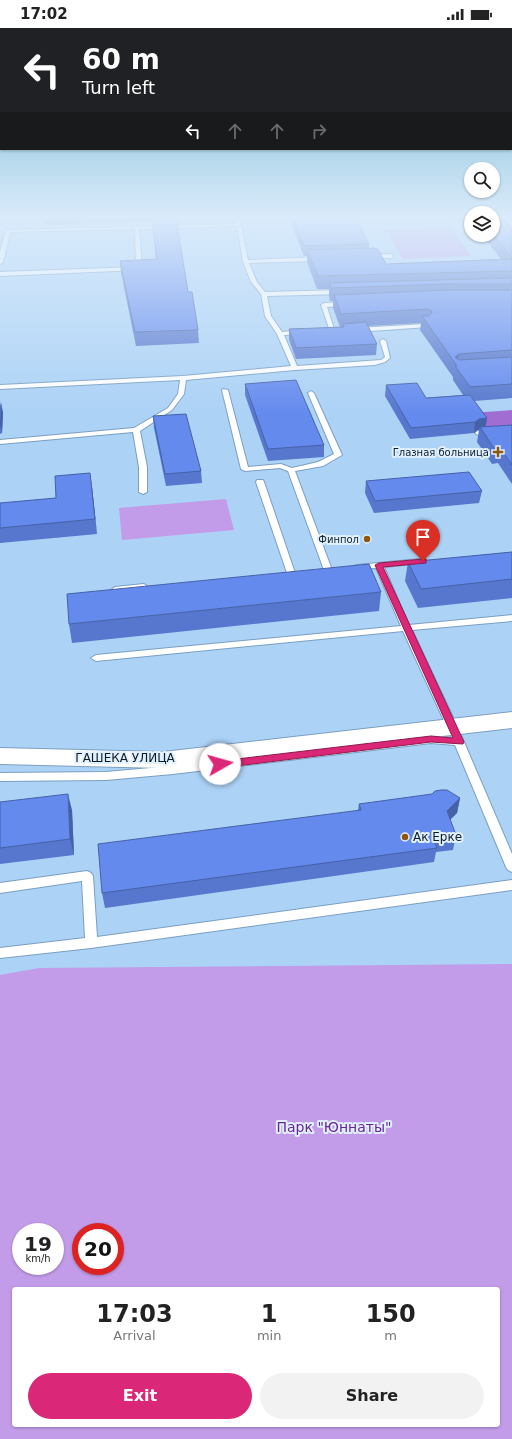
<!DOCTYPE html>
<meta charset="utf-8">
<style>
body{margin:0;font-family:"DejaVu Sans",sans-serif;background:#f2f2f2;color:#222;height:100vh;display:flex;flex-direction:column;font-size:15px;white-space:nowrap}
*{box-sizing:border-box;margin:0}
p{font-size:13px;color:#767676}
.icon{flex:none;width:22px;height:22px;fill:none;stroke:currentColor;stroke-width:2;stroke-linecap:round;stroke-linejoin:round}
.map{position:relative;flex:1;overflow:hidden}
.drawer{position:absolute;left:12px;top:1259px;width:488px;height:140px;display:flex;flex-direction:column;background:#fff;border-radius:4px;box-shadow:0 1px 3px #0004}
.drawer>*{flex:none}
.banner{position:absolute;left:0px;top:0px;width:512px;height:122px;box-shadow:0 1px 3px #0004;background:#202124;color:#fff;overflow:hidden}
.tools{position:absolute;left:464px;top:134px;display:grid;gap:8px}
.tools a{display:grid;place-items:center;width:36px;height:36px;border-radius:50%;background:#fff;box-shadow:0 1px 3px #0004;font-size:20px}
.speed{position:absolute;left:12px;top:1195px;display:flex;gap:8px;font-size:20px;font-weight:700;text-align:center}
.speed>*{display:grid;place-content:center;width:52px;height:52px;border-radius:50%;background:#fff;box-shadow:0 1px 3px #0004;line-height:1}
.speed small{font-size:10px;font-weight:400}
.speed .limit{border:6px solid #d22;background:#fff;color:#111}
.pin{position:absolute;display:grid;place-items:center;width:34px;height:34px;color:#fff;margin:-41px -17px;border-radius:50% 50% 50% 0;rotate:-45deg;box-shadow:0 0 4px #0007}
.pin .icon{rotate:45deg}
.me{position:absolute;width:44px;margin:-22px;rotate:83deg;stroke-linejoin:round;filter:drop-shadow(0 0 3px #0008)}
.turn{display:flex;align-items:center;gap:14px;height:84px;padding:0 16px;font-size:18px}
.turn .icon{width:52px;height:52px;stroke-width:2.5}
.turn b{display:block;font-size:28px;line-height:34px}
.lanes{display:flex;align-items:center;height:38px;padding:0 16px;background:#0003;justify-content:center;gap:20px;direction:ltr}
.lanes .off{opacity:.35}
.eta{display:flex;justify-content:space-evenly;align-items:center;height:68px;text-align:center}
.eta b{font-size:24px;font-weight:800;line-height:28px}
.primary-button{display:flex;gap:8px;margin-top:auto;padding:8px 16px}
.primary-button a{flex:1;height:46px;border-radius:24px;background:#db2777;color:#fff;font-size:16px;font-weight:800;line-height:46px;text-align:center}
.primary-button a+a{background:#f2f2f2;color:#222}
.status{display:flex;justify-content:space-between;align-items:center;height:28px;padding:0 20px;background:#fff;direction:ltr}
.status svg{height:11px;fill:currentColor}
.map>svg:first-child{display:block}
.green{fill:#c29be9;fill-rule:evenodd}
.forest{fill:#a26dd3}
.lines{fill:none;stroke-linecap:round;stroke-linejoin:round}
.lane-casing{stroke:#7a9fc1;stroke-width:2}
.secondary-casing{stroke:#7a9fc1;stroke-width:2}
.lane{fill:#fff;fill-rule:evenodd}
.secondary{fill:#fff;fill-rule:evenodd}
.wall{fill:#5677cd}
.shaded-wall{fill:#4661a7}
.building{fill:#648aee;stroke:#4661a7}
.route{fill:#db2777;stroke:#8e194d}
.poi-dot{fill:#8e570c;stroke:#e1f0ff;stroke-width:1.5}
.labels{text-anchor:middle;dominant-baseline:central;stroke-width:4;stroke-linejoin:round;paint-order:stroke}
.far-poi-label{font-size:10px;fill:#0e1c29;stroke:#e1f0ff;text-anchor:end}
.street-label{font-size:12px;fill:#0e1c29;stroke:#e1f0ff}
.poi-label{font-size:12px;fill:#0e1c29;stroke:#e1f0ff;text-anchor:start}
.near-park-label{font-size:14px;fill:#6a239d;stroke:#e1f0ff}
</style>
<div class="status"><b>17:02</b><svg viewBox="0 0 49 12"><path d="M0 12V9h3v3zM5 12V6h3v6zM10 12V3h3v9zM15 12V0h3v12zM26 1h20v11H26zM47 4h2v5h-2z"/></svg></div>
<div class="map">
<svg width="512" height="1411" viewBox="0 0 512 1411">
<rect width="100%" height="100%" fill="#acd2f6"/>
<!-- green -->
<path class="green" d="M450 200 471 228 403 231 386 202Z
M226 471 234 502 122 512 119 480Z
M512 936V1411H0V947L39 940ZM21 1204H55V1238H21ZM81 1204H115V1238H81ZM14 1261H498V1397H14Z"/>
<!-- forest -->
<path class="forest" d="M512 382V400L483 402 471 385Z"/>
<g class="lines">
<defs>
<path id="lane" d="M235 188H239L248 232 320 229 323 231 320 233 249 235 257 254 265 264 342 262 345 264 342 266 267 268 271 288 282 304 302 302 305 304 302 306 284 307 297 338 381 332 385 329 380 313 383 311 386 313 390 330 385 334 375 337 295 342 186 352 184 366 172 382 140 403 147 439V464L143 466 139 464V439L133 404 0 416V412L134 400 168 380 178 366 180 352 0 361V357L183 348 291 338 277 306 265 288 261 266 251 254 243 234 237 198 139 201 142 240 139 242 0 248V244L136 239 135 201 10 204 3 234 0 236V224L6 202 236 196Z
M501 188H505L512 194V198Z
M368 227 391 226 394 228 391 230H366L365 229Z
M324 275 346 274 349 276 346 278 327 279 335 304 330 303 321 277Z
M426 296 429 298 428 299 356 304 353 302 356 300Z
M223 361 228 362 248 439 281 436 292 440 318 434 334 426 308 365 311 363 314 365 342 427 323 438 295 443 332 542 331 544H328L324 542 288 443 280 440 245 443 241 441 222 362Z
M512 400V404L478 407 475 405 478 403Z
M257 452H263L264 454 295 545 294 547H288L287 545 256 454Z
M420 531 424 533 423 535 384 539 409 597 512 587V593L412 602 458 700 512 826V844L508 842 506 839 455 717 431 715 173 746 106 752 0 753V745L106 744 173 738 431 707 452 710 403 603 96 633 91 630 96 627 401 598 376 540 357 541 353 539 357 537Z
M144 556 148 559 147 561 115 565 111 562 115 559Z
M87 843 91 845 93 848 97 909 512 852V862L91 920 0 930V920L85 910 82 853 0 865V855Z"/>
<path id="secondary" d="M512 684V700L163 740 0 736V720L163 724Z"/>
</defs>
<!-- lane casing -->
<use href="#lane" class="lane-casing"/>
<!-- secondary casing -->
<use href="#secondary" class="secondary-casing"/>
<!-- lane -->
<use href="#lane" class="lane"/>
<!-- secondary -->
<use href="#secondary" class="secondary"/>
</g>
<!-- wall -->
<path class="wall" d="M42 188H176L188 264 198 302 199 315 136 318 121 245 120 233 156 231 152 193 43 197Z
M288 188H354L369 216V220L386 236 501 231 482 207H493V188L512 200V370L474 373 487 390 486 399 512 397V456L498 435 492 436 477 414 479 402H477L474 405 410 411 385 368 386 357 426 370 463 367 453 352V349L420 302 421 295 368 298 377 316 376 327 296 331 289 312V301L340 299 333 280V273H330L329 268V261H317L307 234V228H304Z
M452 188H471V195H459Z
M245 356 324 417V429L268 433 245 367Z
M0 374 3 385 2 405 0 406Z
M153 388 201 443 202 455 166 458 154 400Z
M366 453 482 463 479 475 374 485 365 465Z
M92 459 97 506 0 515V475L56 470Z
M512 524V570L418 580 405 553 408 534Z
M381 564 379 583 72 615 69 596Z
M460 770 457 785 450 792 456 807 453 822 436 824 434 834 105 880 102 865 358 782 359 776Z
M0 774 72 782 74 827 0 836Z"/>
<!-- shaded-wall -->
<path class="shaded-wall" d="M459 326 457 337 455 329Z
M1 374 3 385 2 405 0 397Z
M487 390 485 401 480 399 479 402H477L474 405 475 394 479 391Z
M90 445 92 459 97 506 95 491Z
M68 766 72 782 74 827 70 811Z
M460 770 457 785 443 798 447 783Z"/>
<!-- building -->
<path class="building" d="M292 188H354L369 216 304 218Z
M493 188H502L512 200V230L493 206Z
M152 190H176L188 264H192L198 302 135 304 120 233 157 231Z
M373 220 378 221 386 236 512 231V243L318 248 307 222Z
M512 250V256H449L331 260 329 255Z
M449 262H512V322L459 326 455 329 459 332 512 329V356L470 359 455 338H457L422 288H428L432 285V283L428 281 341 286 334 267Z
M366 294 377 316 296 320 289 301 344 299 343 296Z
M296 352 324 417 268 421 245 356Z
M417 355 426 370 470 367 487 390 479 391 475 394 411 400 386 357Z
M186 386 201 443 165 446 153 388Z
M512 397V437L501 421 495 422 480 399Z
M469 444 482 463 375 473 366 453Z
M90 445 95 491 0 500V475L56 470 55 448Z
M512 524V551L421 561 408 534Z
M369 536 381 564 69 596 67 566Z
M441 762H447L460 770 447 783 456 807 433 810 437 820 102 865 98 816 361 782 359 776 432 766 435 763Z
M68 766 70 811 0 820V774Z"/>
<!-- sky -->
<linearGradient id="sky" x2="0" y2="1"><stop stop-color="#67b0cb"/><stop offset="0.49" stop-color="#daebfb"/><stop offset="1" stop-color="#daebfb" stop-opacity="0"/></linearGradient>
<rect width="512" height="385" fill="url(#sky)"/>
<!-- route -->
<path class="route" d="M423 531H426V535L383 539 464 714 463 716 431 714 220 740 217 739 215 736 220 733 431 708 453 710 375 537 379 535Z"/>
<!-- markers -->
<g class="poi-dot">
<path d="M496 418h4v4h4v4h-4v4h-4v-4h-4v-4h4z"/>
<circle cx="367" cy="511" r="4"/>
<circle cx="405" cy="809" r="4"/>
</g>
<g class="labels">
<!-- far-poi labels -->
<g class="far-poi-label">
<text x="489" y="424">Глазная больница</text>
<text x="359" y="511">Финпол</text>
</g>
<!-- street labels -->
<g class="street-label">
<text x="125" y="730">ГАШЕКА УЛИЦА</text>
</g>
<!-- poi labels -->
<g class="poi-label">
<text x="413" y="809">Ак Ерке</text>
</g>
<!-- near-park labels -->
<g class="near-park-label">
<text x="334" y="1099">Парк "Юннаты"</text>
</g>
</g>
</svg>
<div class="tools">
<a><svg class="icon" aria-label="search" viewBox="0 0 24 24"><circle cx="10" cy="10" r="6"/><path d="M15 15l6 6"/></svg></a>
<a><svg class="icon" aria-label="layers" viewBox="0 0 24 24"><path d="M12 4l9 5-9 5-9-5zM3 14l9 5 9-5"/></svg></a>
</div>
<div class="speed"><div>19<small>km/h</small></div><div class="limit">20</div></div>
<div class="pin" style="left:423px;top:533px;background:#d93025"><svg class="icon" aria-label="arrive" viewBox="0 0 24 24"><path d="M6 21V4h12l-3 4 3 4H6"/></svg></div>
<svg class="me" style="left:220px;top:736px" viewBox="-20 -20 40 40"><circle r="19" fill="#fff"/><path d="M0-13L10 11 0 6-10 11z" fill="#db2777"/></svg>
<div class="banner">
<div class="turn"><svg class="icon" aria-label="left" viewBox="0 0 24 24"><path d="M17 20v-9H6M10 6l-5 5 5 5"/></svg><div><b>60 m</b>Turn left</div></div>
<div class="lanes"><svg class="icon" aria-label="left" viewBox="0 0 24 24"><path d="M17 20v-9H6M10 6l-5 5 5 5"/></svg><svg class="icon off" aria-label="ahead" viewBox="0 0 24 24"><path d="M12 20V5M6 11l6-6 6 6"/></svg><svg class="icon off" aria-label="ahead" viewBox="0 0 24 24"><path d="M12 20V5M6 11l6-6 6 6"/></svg><svg class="icon off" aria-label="right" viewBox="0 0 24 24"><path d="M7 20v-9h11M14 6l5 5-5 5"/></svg></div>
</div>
<section class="drawer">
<div class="eta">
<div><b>17:03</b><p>Arrival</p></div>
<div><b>1</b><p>min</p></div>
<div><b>150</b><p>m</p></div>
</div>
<div class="primary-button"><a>Exit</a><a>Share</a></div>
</section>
</div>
